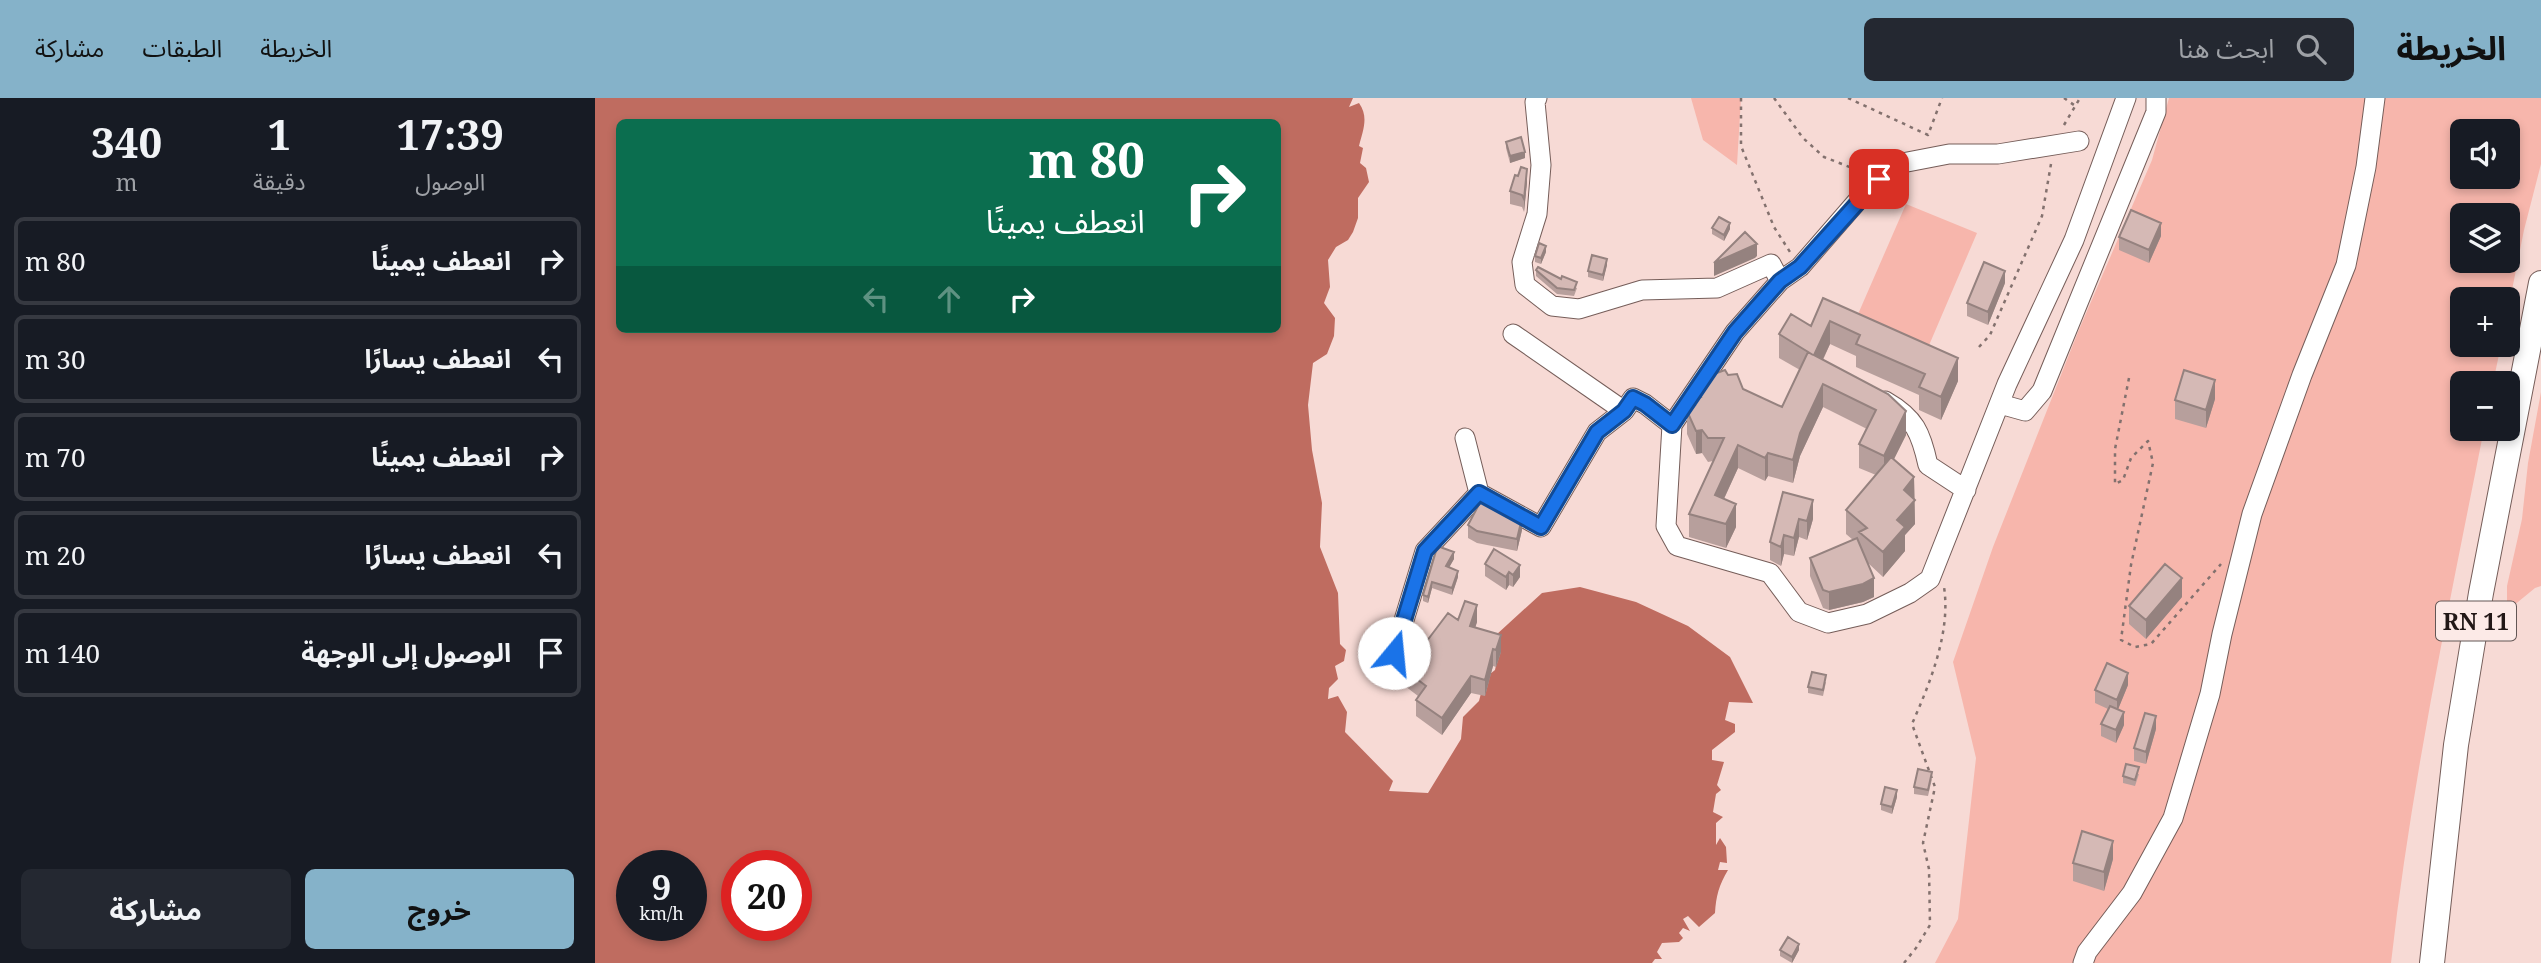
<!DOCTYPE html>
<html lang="ar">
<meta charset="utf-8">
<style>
body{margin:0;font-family:"Noto Serif","Noto Sans Arabic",serif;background:#242831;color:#f1f3f6;direction:rtl;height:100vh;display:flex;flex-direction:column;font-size:26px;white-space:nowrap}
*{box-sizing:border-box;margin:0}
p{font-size:23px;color:#9ea1a6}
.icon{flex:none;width:38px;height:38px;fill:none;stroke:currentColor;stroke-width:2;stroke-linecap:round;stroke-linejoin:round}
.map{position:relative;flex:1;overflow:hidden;direction:ltr}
.details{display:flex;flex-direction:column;background:#171b24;width:595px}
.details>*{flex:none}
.guide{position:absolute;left:21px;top:21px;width:665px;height:214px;border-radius:10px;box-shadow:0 4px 10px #0003;direction:rtl;background:#0b6e4f;color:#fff;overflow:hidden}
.tools{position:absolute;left:1855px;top:21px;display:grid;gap:14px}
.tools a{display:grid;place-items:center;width:70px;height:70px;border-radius:10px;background:#171b24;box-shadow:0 4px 10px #0003;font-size:35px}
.speed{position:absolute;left:21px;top:752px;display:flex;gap:14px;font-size:35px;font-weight:700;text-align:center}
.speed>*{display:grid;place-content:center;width:91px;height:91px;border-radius:50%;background:#171b24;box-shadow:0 4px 10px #0003;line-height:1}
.speed small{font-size:18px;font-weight:400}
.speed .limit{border:10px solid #d22;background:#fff;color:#111}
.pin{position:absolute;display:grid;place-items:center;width:60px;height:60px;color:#fff;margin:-30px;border-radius:14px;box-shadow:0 4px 10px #0006}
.me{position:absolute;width:77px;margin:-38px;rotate:17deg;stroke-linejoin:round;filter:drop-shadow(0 0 5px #0008)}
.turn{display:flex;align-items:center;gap:24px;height:147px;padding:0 21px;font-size:32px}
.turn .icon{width:91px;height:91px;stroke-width:2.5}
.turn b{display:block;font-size:49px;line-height:60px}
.lanes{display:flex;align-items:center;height:66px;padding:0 21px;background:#0003;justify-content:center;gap:35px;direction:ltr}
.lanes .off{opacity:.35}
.eta{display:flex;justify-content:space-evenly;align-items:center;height:119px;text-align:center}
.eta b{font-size:42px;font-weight:700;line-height:49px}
.button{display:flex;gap:14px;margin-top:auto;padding:14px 21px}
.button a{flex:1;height:80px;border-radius:10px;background:#85b2c9;color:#111;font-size:28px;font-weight:700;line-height:80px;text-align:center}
.button a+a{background:#242831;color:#f1f3f6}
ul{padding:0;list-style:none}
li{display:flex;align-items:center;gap:21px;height:88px;margin:0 14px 10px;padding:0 7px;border:4px solid #363941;border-radius:10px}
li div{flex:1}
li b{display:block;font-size:26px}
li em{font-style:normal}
header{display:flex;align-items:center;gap:42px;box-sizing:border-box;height:98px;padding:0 35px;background:#85b2c9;color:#111}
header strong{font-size:33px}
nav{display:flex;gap:38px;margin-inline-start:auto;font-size:24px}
.search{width:490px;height:63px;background:#242831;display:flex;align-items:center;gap:18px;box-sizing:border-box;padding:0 24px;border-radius:10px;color:#9ea1a6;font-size:26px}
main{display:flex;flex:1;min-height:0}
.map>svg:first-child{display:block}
.green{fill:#f7b6ac;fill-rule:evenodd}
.water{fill:#bf6c60;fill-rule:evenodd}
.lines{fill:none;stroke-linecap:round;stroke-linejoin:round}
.minor-casing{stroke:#755d59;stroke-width:21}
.major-casing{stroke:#755d59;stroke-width:26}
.path{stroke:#83716e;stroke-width:2.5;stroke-dasharray:3.5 5;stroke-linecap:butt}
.minor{stroke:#fff;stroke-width:19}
.major{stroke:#fff;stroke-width:24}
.wall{fill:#b79f9c}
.shaded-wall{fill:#95827f}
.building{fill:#d5b9b5;stroke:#95827f;stroke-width:2}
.route-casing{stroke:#114b97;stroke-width:18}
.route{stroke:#1a73e8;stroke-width:12}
.labels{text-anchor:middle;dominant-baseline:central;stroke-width:6;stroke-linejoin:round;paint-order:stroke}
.shield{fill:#fceae7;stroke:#635755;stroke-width:2}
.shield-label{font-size:23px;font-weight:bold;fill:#221817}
</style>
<header>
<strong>الخريطة</strong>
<div class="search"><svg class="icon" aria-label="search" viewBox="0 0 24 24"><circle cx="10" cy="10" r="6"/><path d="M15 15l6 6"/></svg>ابحث هنا</div>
<nav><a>الخريطة</a><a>الطبقات</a><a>مشاركة</a></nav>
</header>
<main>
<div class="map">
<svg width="1946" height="865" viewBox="0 0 1946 865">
<rect width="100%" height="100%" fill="#f7dad5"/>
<!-- green -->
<path class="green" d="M1096 0H1146L1142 67 1108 42Z
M1574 0H1946V66L1929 132 1913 212V201H1867V247H1906L1898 285H1867V331H1889C1854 508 1816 686 1796 865H1340L1363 821 1381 660 1358 564 1398 449 1483 234 1557 62ZM1867 33H1913V79H1867ZM1867 117H1913V163H1867Z
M1311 106 1382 135 1329 259 1257 230Z
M1946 294V488L1940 490 1912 513V488L1927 421 1933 365Z"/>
<!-- water -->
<path class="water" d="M0 0H758L754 9 764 5C774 19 768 32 764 48L768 50 765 65 771 70 774 84 763 100V120L758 134 753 142 741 149 733 162 735 189 729 205 740 220 739 238 732 256 718 265 713 307 717 352 727 405 725 449 743 495 745 546 751 552 749 563 740 568 743 581 734 590 733 601 743 598 752 614 750 634 798 683 794 693 833 695 866 641 868 619 884 603 890 580 900 572 904 553 889 548 947 495 985 489 1041 504 1093 528 1135 559 1158 605 1134 604 1130 622 1140 626V634L1117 652V662L1129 664 1122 687 1126 692 1121 696 1118 714 1128 719 1121 725V747L1125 740 1131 749 1132 765 1125 764 1123 772H1133C1124 787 1121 798 1120 815L1104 829 1093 818 1088 821 1095 833 1088 830 1084 835 1088 840 1084 844 1067 845 1062 854 1067 861H1060L1057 865H0ZM24 24H682V231H24ZM37 768H96V828H37ZM142 768H201V828H142Z"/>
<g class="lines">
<defs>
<path id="minor" d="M942 0 940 4 946 67 942 116 927 164 930 187 957 208 984 211 1047 192 1122 190 1176 166 1185 183 1140 234 1077 327
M1185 183 1205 169 1278 85 1302 66 1354 56H1403L1484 43
M918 236 1029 313 1038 300 1050 306 1077 327 1071 428 1082 448 1175 475 1204 514 1233 525 1272 516 1315 495 1335 481 1412 286 1479 142 1531 0
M1290 303C1320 320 1326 335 1333 367L1371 392
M1405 306 1430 313 1447 293 1561 14V0
M870 340 884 395 946 429 1002 334 1029 313
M799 555 830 453 884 395
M1488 865 1492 854 1537 795 1578 720 1615 596 1627 536 1657 416 1707 277 1751 167 1771 69 1780 0"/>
<path id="major" d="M1837 865 1861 647 1886 495 1946 185"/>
</defs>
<!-- minor casing -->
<use href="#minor" class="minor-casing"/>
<!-- major casing -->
<use href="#major" class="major-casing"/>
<!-- path -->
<path class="path" d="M1146 0V48L1179 129 1195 154
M1179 0 1208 40 1229 59 1265 73
M1253 0 1333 37 1347 0
M1469 0 1479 7
M1469 27 1485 0
M1384 249 1395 237 1447 118 1456 66
M1534 280 1520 351V386L1528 382 1536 360 1553 343 1558 365 1536 467 1526 542 1540 549 1556 546 1626 466
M1309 865 1321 850 1335 827 1334 771 1328 745 1340 689 1317 626C1335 585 1356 534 1349 489"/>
<!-- minor -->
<use href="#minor" class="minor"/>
<!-- major -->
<use href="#major" class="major"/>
</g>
<!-- wall -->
<path class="wall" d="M911 44 930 60 915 65 911 50Z
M923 78 932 84 929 114 927 109 915 106V93Z
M1117 130 1135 131 1129 143 1117 136Z
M1566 138 1554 165 1524 152V139Z
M951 154 946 166 940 164V158Z
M1012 167 1008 183 993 179V173Z
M941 172 982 190 979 198 962 196 941 178Z
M1410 185 1393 227 1372 218V205Z
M1228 200 1363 283 1346 322 1324 312V297L1261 269V258L1235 246 1228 262 1311 337 1299 361 1319 379 1320 426 1310 437V453L1288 479 1273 465 1279 499 1268 504 1234 512 1228 510 1215 478V460L1258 442 1251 436V412L1281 377 1264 370V346L1272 331 1228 309 1205 358 1198 385 1173 378 1170 383 1143 370 1129 401 1141 429 1131 450 1094 439V416L1118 363 1113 364 1107 355 1101 356 1092 336V313L1096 310V302L1102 300V293L1108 290V280L1133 277 1148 291 1187 309 1205 272 1184 260V236L1216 228Z
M1620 301 1611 330 1580 321V302Z
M1188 394 1218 421 1212 442 1204 439 1199 458 1189 456 1186 468 1175 462V444Z
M902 413 927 432 922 453 882 445 873 440V427Z
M899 451 925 479 918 489 914 487 911 492 890 478V466Z
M841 453 859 461 854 469 863 479 857 497 837 490 833 505 828 503V497Z
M1587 499 1551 541 1534 526V508Z
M863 522 882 524 880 530 906 554 901 569 898 568 890 598 876 595 847 637 821 618V602L823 598 810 588V572Z
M1231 584 1228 598 1213 595V589Z
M1533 587 1523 611 1529 627 1521 645 1506 638V626L1513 611 1500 605V592Z
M1561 631 1551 666 1539 663V650Z
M1544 676 1540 688 1528 685V678Z
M1337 681 1333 698 1319 696V689Z
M1302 699 1297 716 1286 712V706Z
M1518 761 1509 793 1478 783V765Z
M1185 852H1204L1197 865 1185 858Z"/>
<!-- shaded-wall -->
<path class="shaded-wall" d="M930 54V60L915 65V58Z
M932 71V84L929 114V101Z
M1135 125V131L1129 143V137Z
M1566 125V138L1554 165V152Z
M1162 146V158L1160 160 1119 178V165Z
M951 148V154L946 166V160Z
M1012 161V167L1008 183V177Z
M1410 173V185L1393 227V214Z
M1235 223V246L1219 280V257Z
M1363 260V283L1346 322V299Z
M1620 282V301L1611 330V312Z
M1228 286V309L1205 358 1198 385V362L1205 335Z
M1311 313V337L1289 381V358Z
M1107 332V355L1101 356V333Z
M1143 347V370L1120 420V397Z
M1173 355V378L1170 383V360Z
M1319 379 1320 426 1310 437V453L1288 479V454L1302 422 1309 392Z
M1218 402V421L1212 442V423Z
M1141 406V429L1131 450V426Z
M927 420V432L922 453V441Z
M1204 421V439L1199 458V440Z
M1189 437V456L1186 468V449Z
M859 454V461L851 475V468Z
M925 467V479L918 489V477Z
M863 473V479L857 497V490Z
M914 474V487L911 492V479Z
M1279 480V499L1268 504 1234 512V494Z
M1587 480V499L1551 541V522Z
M837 484V490L833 505V499Z
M882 507V524L875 545V528Z
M906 537V554L901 569V552Z
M898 551V568L890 598V582Z
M1533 575V587L1522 614V602Z
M876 578V595L847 637V620Z
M1529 614V627L1521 645V632Z
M1561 618V631L1551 666V654Z
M1302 692V699L1297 716V709Z
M1518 743V761L1509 793V774Z
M1204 846V852L1197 865V859Z"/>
<!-- building -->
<path class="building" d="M926 39 930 54 915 58 911 44Z
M926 69 932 71 929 101 927 97 915 93 920 77 923 78Z
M1536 112 1566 125 1554 152 1524 139Z
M1124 119 1135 125 1129 137 1117 130Z
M1150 134 1162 146 1119 165Z
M944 145 951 148 946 160 940 158Z
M997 157 1012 161 1008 177 993 173Z
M1389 164 1410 173 1393 214 1372 205Z
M943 169 966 181 967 178 982 184 979 192 962 190 941 172Z
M1228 200 1363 260 1346 299 1324 289 1330 276 1261 246 1265 237 1235 223 1219 257 1293 296 1311 313 1289 358 1264 346 1281 312 1228 286 1205 335 1198 362 1173 355 1170 360 1143 347 1120 397 1141 406 1131 426 1094 416 1129 340H1113L1107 332 1101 333 1092 313 1100 307 1096 302 1106 299 1102 293 1111 289 1108 280 1130 272 1133 277 1142 276 1148 291 1187 309 1213 254 1218 257 1184 236 1196 216 1216 228Z
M1589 272 1620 282 1611 312 1580 302Z
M1296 359 1319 379 1309 392 1320 402 1302 422 1310 429 1288 454 1264 434 1272 430 1251 412Z
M1188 394 1218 402 1212 423 1204 421 1199 440 1189 437 1186 449 1175 444Z
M888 399 902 407 900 412 927 420 922 441 882 433 873 427Z
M1262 440 1279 480 1268 486 1234 494 1228 492 1215 460Z
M845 449 859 454 851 468 863 473 857 490 837 484 833 499 828 497 841 453Z
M899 451 925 467 918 477 914 474 911 479 890 466Z
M1570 466 1587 480 1551 522 1534 508Z
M870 503 882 507 875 528 906 537 901 552 898 551 890 582 876 578 847 620 821 602 831 588 810 572 853 515 863 522Z
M1512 565 1533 575 1522 602 1500 592Z
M1217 574 1231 577 1228 592 1213 589Z
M1515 608 1529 614 1521 632 1506 626Z
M1550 615 1561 618 1551 654 1539 650Z
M1531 666 1544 669 1540 682 1528 678Z
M1323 671 1337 674 1333 692 1319 689Z
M1290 689 1302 692 1297 709 1286 706Z
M1487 733 1518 743 1509 774 1478 765Z
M1193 839 1204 846 1197 859 1185 852Z"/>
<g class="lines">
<defs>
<path id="route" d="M799 555 830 453 884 395 946 429 1002 334 1029 313 1038 300 1050 306 1077 327 1140 234 1185 183 1205 169 1284 81"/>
</defs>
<!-- route casing -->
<use href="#route" class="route-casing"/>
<!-- route -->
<use href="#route" class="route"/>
</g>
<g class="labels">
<!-- shield labels -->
<rect class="shield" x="1841" y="503.5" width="80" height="39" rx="5"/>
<g class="shield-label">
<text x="1881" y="523">RN 11</text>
</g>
</g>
</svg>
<div class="tools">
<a><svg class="icon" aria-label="sound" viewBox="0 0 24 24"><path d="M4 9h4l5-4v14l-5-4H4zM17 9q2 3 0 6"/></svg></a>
<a><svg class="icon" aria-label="layers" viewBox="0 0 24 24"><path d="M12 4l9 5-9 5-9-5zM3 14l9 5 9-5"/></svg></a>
<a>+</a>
<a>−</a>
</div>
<div class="speed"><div>9<small>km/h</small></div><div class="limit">20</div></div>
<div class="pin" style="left:1284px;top:81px;background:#d93025"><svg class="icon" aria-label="arrive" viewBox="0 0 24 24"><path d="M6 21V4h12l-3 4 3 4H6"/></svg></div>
<svg class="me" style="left:799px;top:555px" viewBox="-20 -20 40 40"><circle r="19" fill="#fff"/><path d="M0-13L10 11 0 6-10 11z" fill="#1a73e8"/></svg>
<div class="guide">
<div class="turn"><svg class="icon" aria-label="right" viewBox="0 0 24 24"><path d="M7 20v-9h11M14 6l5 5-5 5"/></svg><div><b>80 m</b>انعطف يمينًا</div></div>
<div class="lanes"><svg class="icon off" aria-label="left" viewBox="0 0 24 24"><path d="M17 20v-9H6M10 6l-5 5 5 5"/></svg><svg class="icon off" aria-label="ahead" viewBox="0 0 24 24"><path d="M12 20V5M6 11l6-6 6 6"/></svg><svg class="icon" aria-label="right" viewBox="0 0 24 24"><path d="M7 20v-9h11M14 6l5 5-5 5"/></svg></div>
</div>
</div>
<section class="details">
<div class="eta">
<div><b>17:39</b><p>الوصول</p></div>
<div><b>1</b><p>دقيقة</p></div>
<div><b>340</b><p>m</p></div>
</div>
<ul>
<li><svg class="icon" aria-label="right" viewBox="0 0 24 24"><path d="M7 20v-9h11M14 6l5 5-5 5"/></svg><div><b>انعطف يمينًا</b></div><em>80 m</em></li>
<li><svg class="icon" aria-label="left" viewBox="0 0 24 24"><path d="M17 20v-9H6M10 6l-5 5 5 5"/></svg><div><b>انعطف يسارًا</b></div><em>30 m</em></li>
<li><svg class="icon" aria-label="right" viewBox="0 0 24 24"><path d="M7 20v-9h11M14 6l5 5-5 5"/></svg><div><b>انعطف يمينًا</b></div><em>70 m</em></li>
<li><svg class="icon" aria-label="left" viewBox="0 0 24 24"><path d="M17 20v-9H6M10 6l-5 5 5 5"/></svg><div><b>انعطف يسارًا</b></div><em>20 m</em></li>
<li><svg class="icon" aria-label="arrive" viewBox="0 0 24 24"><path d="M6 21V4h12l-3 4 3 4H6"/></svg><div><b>الوصول إلى الوجهة</b></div><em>140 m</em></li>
</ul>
<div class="button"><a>خروج</a><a>مشاركة</a></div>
</section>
</main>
